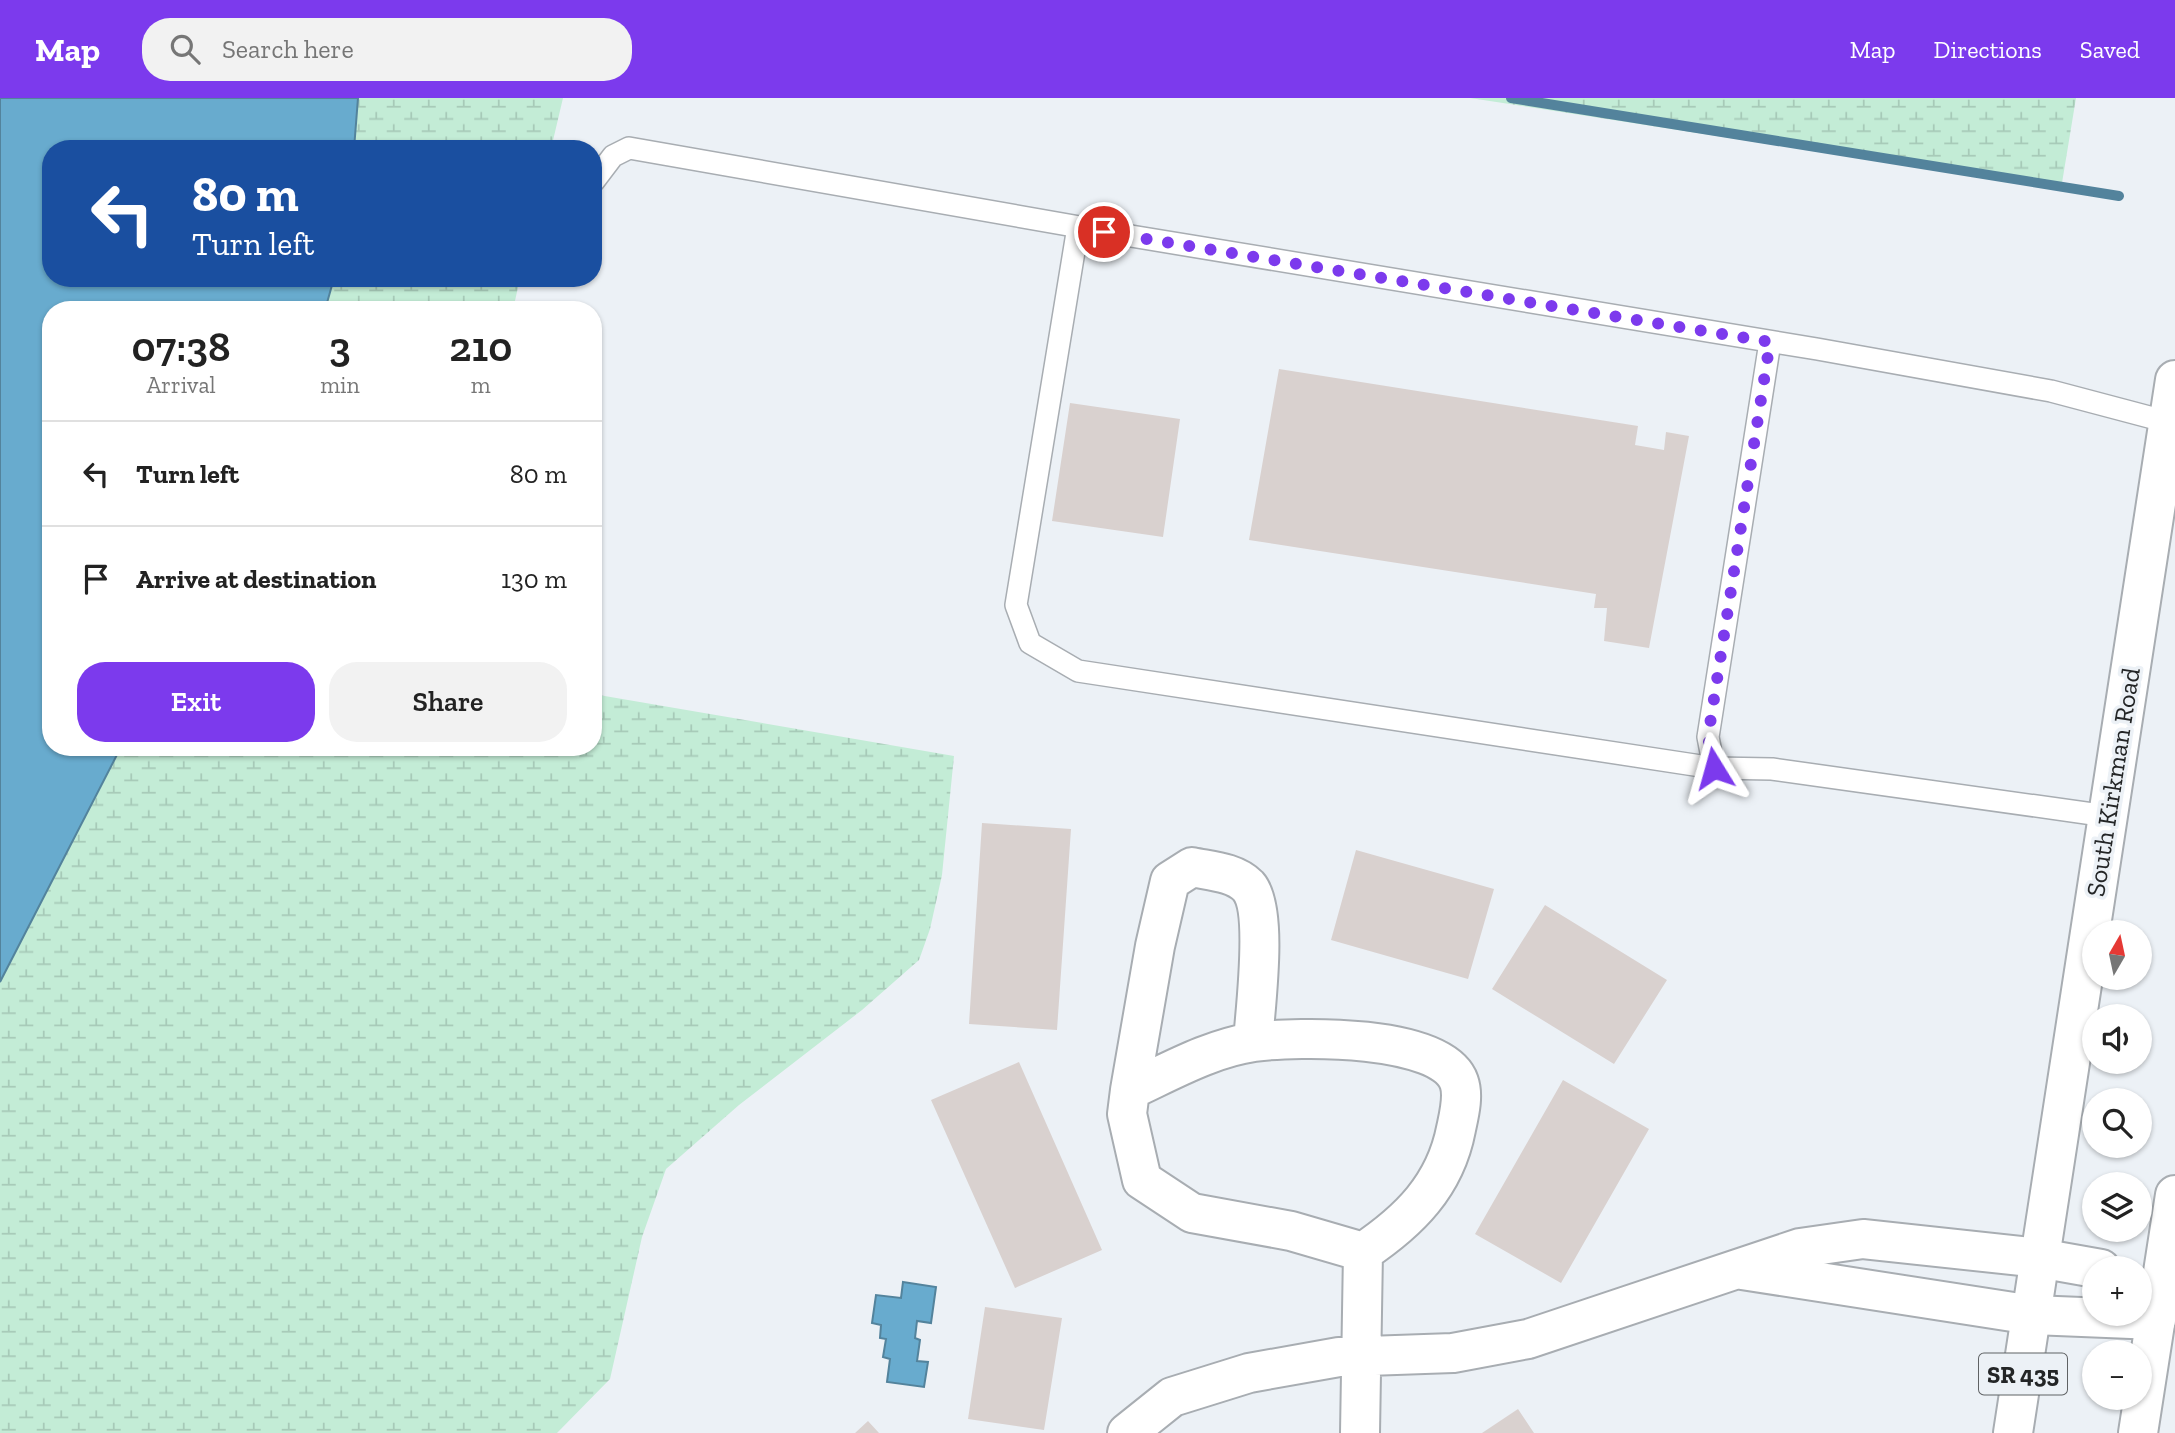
<!DOCTYPE html>
<meta charset="utf-8">
<style>
body{margin:0;font-family:"Zilla Slab",serif;background:#f2f2f2;color:#222;height:100vh;display:flex;flex-direction:column;font-size:26px;white-space:nowrap}
*{box-sizing:border-box;margin:0}
p{font-size:23px;color:#767676}
.icon{flex:none;width:38px;height:38px;fill:none;stroke:currentColor;stroke-width:2;stroke-linecap:round;stroke-linejoin:round}
.map{position:relative;flex:1;overflow:hidden}
.sheet{position:absolute;left:42px;top:203px;width:560px;height:455px;display:flex;flex-direction:column;background:#fff;border-radius:28px;box-shadow:0 2px 5px #0004}
.sheet>*{flex:none}
.hud{position:absolute;left:42px;top:42px;width:560px;height:147px;border-radius:28px;box-shadow:0 2px 5px #0004;background:#1a4fa0;color:#fff;overflow:hidden}
.needle{width:46px;rotate:9deg}
.tools{position:absolute;left:2082px;top:822px;display:grid;gap:14px}
.tools a{display:grid;place-items:center;width:70px;height:70px;border-radius:50%;background:#fff;box-shadow:0 2px 5px #0004;font-size:35px}
.pin{position:absolute;display:grid;place-items:center;width:60px;height:60px;color:#fff;margin:-30px;border:4px solid #fff;border-radius:50%;box-shadow:0 2px 7px #0007}
.me{position:absolute;width:77px;margin:-38px;rotate:352deg;stroke-linejoin:round;filter:drop-shadow(0 0 5px #0008)}
.turn{display:flex;align-items:center;gap:24px;height:147px;padding:0 35px;font-size:32px}
.turn .icon{width:91px;height:91px;stroke-width:2.5}
.turn b{display:block;font-size:49px;line-height:60px}
.eta{display:flex;justify-content:space-evenly;align-items:center;height:119px;text-align:center}
.eta b{font-size:42px;font-weight:600;line-height:49px}
.primary-button{display:flex;gap:14px;margin-top:auto;padding:14px 35px}
.primary-button a{flex:1;height:80px;border-radius:28px;background:#7c3aed;color:#fff;font-size:28px;font-weight:600;line-height:80px;text-align:center}
.primary-button a+a{background:#f2f2f2;color:#222}
ul{padding:0;list-style:none}
li{display:flex;align-items:center;gap:21px;height:105px;padding:0 35px;border-top:2px solid #e0e0e0}
li div{flex:1}
li b{display:block;font-size:26px}
li em{font-style:normal}
header{display:flex;align-items:center;gap:42px;box-sizing:border-box;height:98px;padding:0 35px;background:#7c3aed;color:#fff}
header strong{font-size:33px}
nav{display:flex;gap:38px;margin-inline-start:auto;font-size:24px}
.search{width:490px;height:63px;background:#f2f2f2;display:flex;align-items:center;gap:18px;box-sizing:border-box;padding:0 24px;border-radius:28px;color:#767676;font-size:26px}
.map>svg:first-child{display:block}
.wetland{fill:url(#wetland-marsh)}
.water{fill:#68abce;stroke:#53839c;stroke-width:2}
.lines{fill:none;stroke-linecap:round;stroke-linejoin:round}
.stream{stroke:#53839c;stroke-width:10}
.building{fill:#d9d1cf}
.lane-casing{stroke:#a8adb2;stroke-width:24}
.street-casing{stroke:#a8adb2;stroke-width:42}
.primary-casing{stroke:#a8adb2;stroke-width:42}
.lane{stroke:#fff;stroke-width:21}
.street{stroke:#fff;stroke-width:38}
.primary{stroke:#fff;stroke-width:38}
.route{stroke:#7c3aed;stroke-width:12;stroke-dasharray:0 21.6}
.labels{text-anchor:middle;dominant-baseline:central;stroke-width:7;stroke-linejoin:round;paint-order:stroke}
.shield{fill:#ecf1f6;stroke:#5f6264;stroke-width:2}
.shield-label{font-size:24px;font-weight:bold;fill:#232526}
.street-label{font-size:26px;fill:#232526;stroke:#ecf1f6}
</style>
<header>
<strong>Map</strong>
<div class="search"><svg class="icon" aria-label="search" viewBox="0 0 24 24"><circle cx="10" cy="10" r="6"/><path d="M15 15l6 6"/></svg>Search here</div>
<nav><a>Map</a><a>Directions</a><a>Saved</a></nav>
</header>
<div class="map">
<svg width="2175" height="1335" viewBox="0 0 2175 1335">
<defs>
<pattern id="wetland-marsh" width="20" height="14" patternUnits="userSpaceOnUse" patternTransform="scale(1.75)"><rect width="20" height="14" fill="#c3ecd6"/><path d="M1 5h8M5 5V1M11 12h8M15 12V8" fill="none" stroke="#a7cab8"/></pattern>
</defs>
<rect width="100%" height="100%" fill="#ecf1f6"/>
<!-- wetland -->
<path class="wetland" d="M358 0H563L551 51H354Z
M1470 0H2076L2061 91Z
M334 180H520L513 212H325Z
M593 596 954 658 942 777 930 831 919 862 862 912 739 1007 666 1071 642 1139 610 1281 557 1335H0V884L121 649H593Z"/>
<!-- water -->
<path class="water" d="M0 0H358L354 51H51V180H334L325 212H51V649H121L0 884Z
M903 1184 936 1189 931 1225 917 1223 915 1240 920 1242 917 1263 928 1264 924 1289 887 1284 890 1261 883 1259 886 1241 880 1240 881 1227 872 1225 876 1197 901 1200Z"/>
<g class="lines">
<!-- stream -->
<path class="stream" d="M1511 0 2119 98"/>
</g>
<!-- building -->
<path class="building" d="M1279 271 1638 328 1635 347 1664 352 1666 334 1689 338 1649 550 1604 543 1607 510H1594L1596 496 1249 442Z
M1070 305 1180 321 1163 439 1052 423Z
M982 725 1071 731 1057 932 969 926Z
M1356 752 1494 791 1468 881 1331 842Z
M1545 807 1667 882 1614 966 1492 891Z
M1019 964 1102 1152 1015 1190 931 1002Z
M1563 982 1649 1031 1561 1185 1475 1136Z
M985 1209 1062 1220 1044 1332 968 1321Z
M1518 1311 1534 1335H1482Z
M868 1323 879 1335H855Z"/>
<g class="lines">
<defs>
<path id="lane" d="M594 83 613 58 629 50 1131 138 1817 251 2051 293 2168 324
M1078 129 1016 507 1030 545 1078 573 1714 670
M1770 244 1708 639 1714 670 1772 671 2107 718"/>
<path id="street" d="M1253 944C1255 912 1269 811 1248 788 1234 774 1211 773 1192 769L1170 783 1155 848 1130 992 1127 1016 1142 1082 1192 1115 1291 1133 1363 1154 1360 1335
M1130 992C1169 974 1211 950 1254 944 1297 938 1442 936 1459 984 1464 998 1459 1017 1456 1031 1445 1088 1409 1123 1363 1154
M1742 1172 2032 1217 2156 1222
M1127 1335 1172 1299 1249 1275 1339 1259 1453 1255 1528 1241 1800 1150 1863 1141 2039 1160 2101 1171"/>
<path id="primary" d="M2013 1335 2175 282
M2138 1335 2175 1097"/>
</defs>
<!-- lane casing -->
<use href="#lane" class="lane-casing"/>
<!-- street casing -->
<use href="#street" class="street-casing"/>
<!-- primary casing -->
<use href="#primary" class="primary-casing"/>
<!-- lane -->
<use href="#lane" class="lane"/>
<!-- street -->
<use href="#street" class="street"/>
<!-- primary -->
<use href="#primary" class="primary"/>
</g>
<g class="lines">
<!-- route -->
<path class="route" d="M1104 134 1770 244 1708 639 1714 670"/>
</g>
<g class="labels">
<!-- shield labels -->
<rect class="shield" x="1979" y="1255.5" width="88" height="41" rx="5"/>
<g class="shield-label">
<text x="2023" y="1276">SR 435</text>
</g>
<!-- street labels -->
<g class="street-label">
<text transform="translate(2113 684) rotate(-81)">South Kirkman Road</text>
</g>
</g>
</svg>
<div class="tools">
<a><svg class="needle" viewBox="-14 -14 28 28"><path d="M0-13l5 13h-10z" fill="#e53935"/><path d="M0 13l5-13h-10z" fill="#767676"/></svg></a>
<a><svg class="icon" aria-label="sound" viewBox="0 0 24 24"><path d="M4 9h4l5-4v14l-5-4H4zM17 9q2 3 0 6"/></svg></a>
<a><svg class="icon" aria-label="search" viewBox="0 0 24 24"><circle cx="10" cy="10" r="6"/><path d="M15 15l6 6"/></svg></a>
<a><svg class="icon" aria-label="layers" viewBox="0 0 24 24"><path d="M12 4l9 5-9 5-9-5zM3 14l9 5 9-5"/></svg></a>
<a>+</a>
<a>−</a>
</div>
<div class="pin" style="left:1104px;top:134px;background:#d93025"><svg class="icon" aria-label="arrive" viewBox="0 0 24 24"><path d="M6 21V4h12l-3 4 3 4H6"/></svg></div>
<svg class="me" style="left:1714px;top:670px" viewBox="-20 -20 40 40"><path d="M0-17L14 15 0 8-14 15z" fill="#7c3aed" stroke="#fff" stroke-width="4"/></svg>
<div class="hud">
<div class="turn"><svg class="icon" aria-label="left" viewBox="0 0 24 24"><path d="M17 20v-9H6M10 6l-5 5 5 5"/></svg><div><b>80 m</b>Turn left</div></div>
</div>
<section class="sheet">
<div class="eta">
<div><b>07:38</b><p>Arrival</p></div>
<div><b>3</b><p>min</p></div>
<div><b>210</b><p>m</p></div>
</div>
<ul>
<li><svg class="icon" aria-label="left" viewBox="0 0 24 24"><path d="M17 20v-9H6M10 6l-5 5 5 5"/></svg><div><b>Turn left</b></div><em>80 m</em></li>
<li><svg class="icon" aria-label="arrive" viewBox="0 0 24 24"><path d="M6 21V4h12l-3 4 3 4H6"/></svg><div><b>Arrive at destination</b></div><em>130 m</em></li>
</ul>
<div class="primary-button"><a>Exit</a><a>Share</a></div>
</section>
</div>
